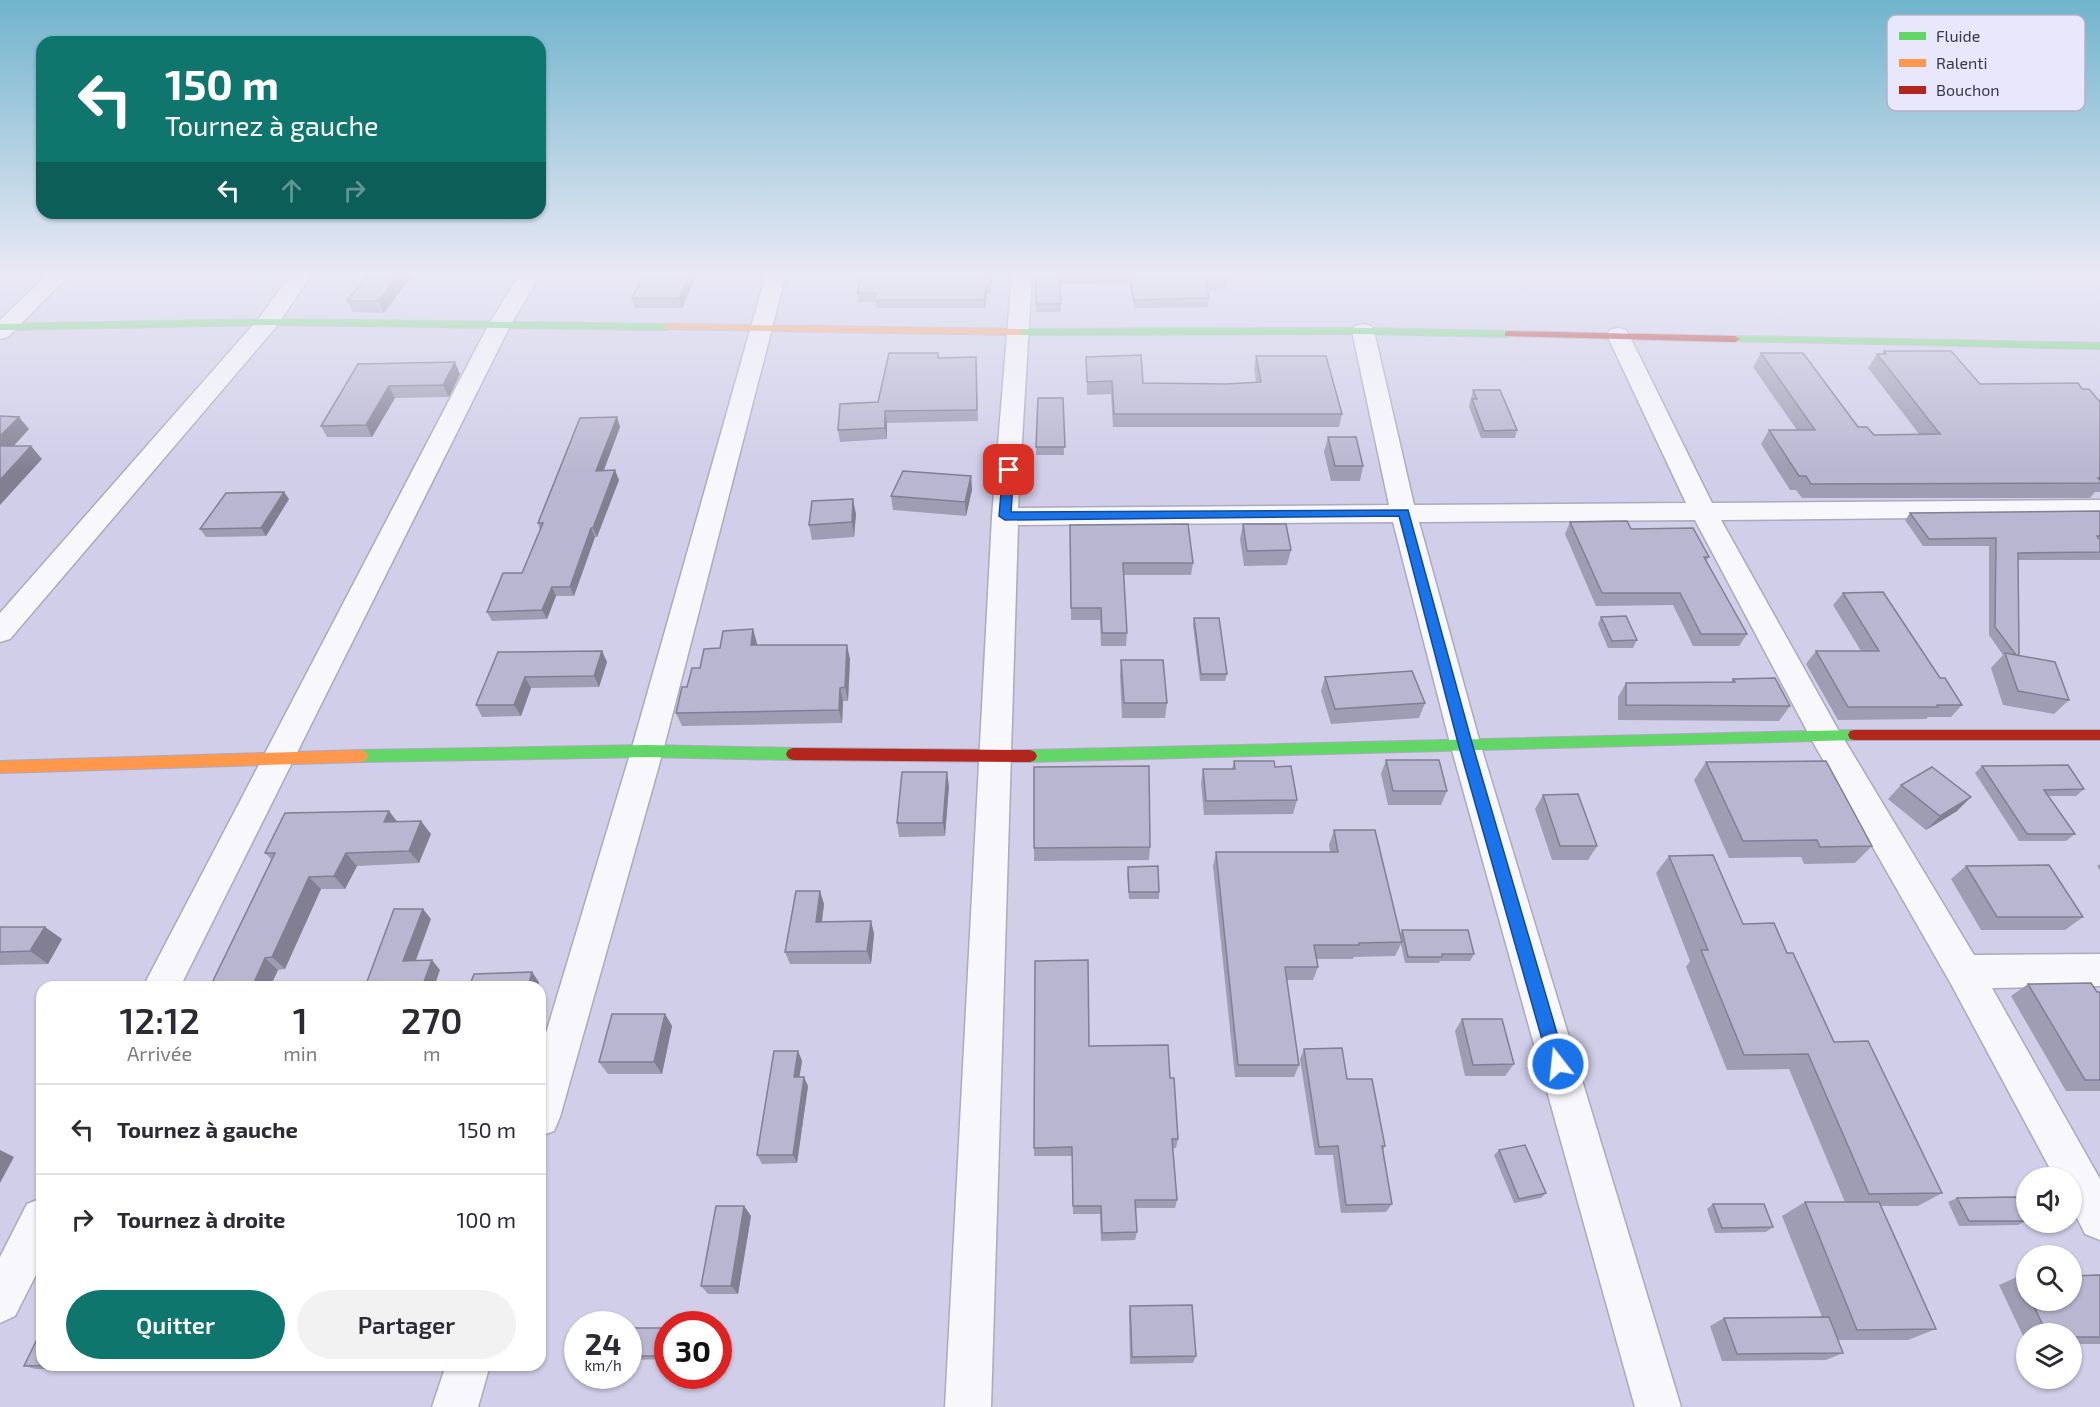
<!DOCTYPE html>
<html lang="fr">
<meta charset="utf-8">
<style>
body{margin:0;font-family:"Exo 2",sans-serif;background:#f2f2f3;color:#2b2b33;height:100vh;display:flex;flex-direction:column;font-size:22px;white-space:nowrap}
*{box-sizing:border-box;margin:0}
p{font-size:20px;color:#7c7c81}
.icon{flex:none;width:33px;height:33px;fill:none;stroke:currentColor;stroke-width:2;stroke-linecap:round;stroke-linejoin:round}
.map{position:relative;flex:1;overflow:hidden}
.side{position:absolute;left:36px;top:981px;width:510px;height:390px;display:flex;flex-direction:column;background:#fff;border-radius:18px;box-shadow:0 2px 4px #0004}
.side>*{flex:none}
.guide{position:absolute;left:36px;top:36px;width:510px;height:183px;border-radius:18px;box-shadow:0 2px 4px #0004;background:#0f766e;color:#fff;overflow:hidden}
.tools{position:absolute;left:2016px;top:1167px;display:grid;gap:12px}
.tools a{display:grid;place-items:center;width:66px;height:66px;border-radius:50%;background:#fff;box-shadow:0 2px 4px #0004;font-size:30px}
.speed{position:absolute;left:564px;top:1311px;display:flex;gap:12px;font-size:30px;font-weight:700;text-align:center}
.speed>*{display:grid;place-content:center;width:78px;height:78px;border-radius:50%;background:#fff;box-shadow:0 2px 4px #0004;line-height:1}
.speed small{font-size:15px;font-weight:400}
.speed .limit{border:9px solid #d22;background:#fff;color:#111}
.pin{position:absolute;display:grid;place-items:center;width:51px;height:51px;color:#fff;margin:-26px;border-radius:12px;box-shadow:0 3px 9px #0006}
.me{position:absolute;width:66px;margin:-33px;rotate:344deg;stroke-linejoin:round;filter:drop-shadow(0 0 4px #0008)}
.turn{display:flex;align-items:center;gap:21px;height:126px;padding:0 30px;font-size:27px}
.turn .icon{width:78px;height:78px;stroke-width:2.5}
.turn b{display:block;font-size:42px;line-height:51px}
.lanes{display:flex;align-items:center;height:57px;padding:0 30px;background:#0003;justify-content:center;gap:30px;direction:ltr}
.lanes .off{opacity:.35}
.eta{display:flex;justify-content:space-evenly;align-items:center;height:102px;text-align:center}
.eta b{font-size:36px;font-weight:600;line-height:42px}
.cta{display:flex;gap:12px;margin-top:auto;padding:12px 30px}
.cta a{flex:1;height:69px;border-radius:36px;background:#0f766e;color:#fff;font-size:24px;font-weight:600;line-height:69px;text-align:center}
.cta a+a{background:#f2f2f3;color:#2b2b33}
ul{padding:0;list-style:none}
li{display:flex;align-items:center;gap:18px;height:90px;padding:0 30px;border-top:2px solid #e1e1e2}
li div{flex:1}
li b{display:block;font-size:22px}
li em{font-style:normal}
.map>svg:first-child{display:block}
.lines{fill:none;stroke-linecap:round;stroke-linejoin:round}
.street-casing{stroke:#abaabe;stroke-width:3}
.fast-casing{stroke:#abaabe;stroke-width:2}
.slow-casing{stroke:#abaabe;stroke-width:2}
.jam-casing{stroke:#abaabe;stroke-width:2}
.street{fill:#f8f8fc;fill-rule:evenodd}
.fast{fill:#63d668;fill-rule:evenodd}
.slow{fill:#ff974d;fill-rule:evenodd}
.jam{fill:#b3261e;fill-rule:evenodd}
.wall{fill:#9f9db4}
.shaded-wall{fill:#827f92}
.building{fill:#b9b6d1;stroke:#827f92;stroke-width:1.5}
.route{fill:#1a73e8;stroke:#114b97;stroke-width:1.5}
.key{fill:#e9e7fb;stroke:#b4b2c6;stroke-width:1.5}
.key-label{font-size:16px;fill:#3a384b}
</style>
<div class="map">
<svg width="2100" height="1407" viewBox="0 0 2100 1407">
<rect width="100%" height="100%" fill="#d0cee8"/>
<g class="lines">
<defs>
<path id="street" d="M48 274H70L8 337 0 339V320Z
M291 274H312L276 327 10 639 0 642V613L260 317Z
M520 274H541L511 324 180 987H143L489 324Z
M766 274H786L663 751 560 1117 554 1131 540 1136V1053L631 751Z
M1012 274H1032L1018 508 1389 505 1352 331 1355 326 1363 324 1371 326 1374 331 1414 505 1686 503 1607 335 1610 330 1618 328 1626 330 1629 335 1712 503 2100 500V516L1721 520 1836 726 1974 955 2100 954V986L1992 988 2100 1179V1240L2085 1234 2072 1208V1178H2055L1951 984 1814 744 1695 520 1419 522 1480 743 1681 1407H1635L1450 743 1393 522 1018 525 991 1407H945L992 517Z
M42 1198V1263L15 1316 0 1323V1257L27 1204Z
M446 1365H490L478 1407H432Z"/>
<path id="fast" d="M268 319 668 324 673 327 668 330 268 325 0 330V324Z
M1363 328 1508 331 1513 334 1508 337 1363 334 1019 335 1014 332 1019 329Z
M1735 336 2100 343V349L1731 341V337Z
M1855 730 1860 731 1862 735 1860 739 1855 740 1030 762 1025 760 1023 756 1025 752 1030 750Z
M647 745 793 748 798 750 800 754 798 758 793 760 647 757 361 762 356 760 354 756 356 752 361 750Z"/>
<path id="slow" d="M668 324 1019 329 1024 332 1019 335 665 329 663 327Z
M361 750 366 752 368 756 366 760 361 762 0 773V761Z"/>
<path id="jam" d="M1508 331 1735 336 1740 339 1735 342 1505 336V332Z
M1855 730H2100V740H1855L1850 739 1848 735 1850 731Z
M793 748 1030 750 1035 752 1037 756 1035 760 1030 762 793 760 788 758 786 754 788 750Z"/>
</defs>
<!-- street casing -->
<use href="#street" class="street-casing"/>
<!-- fast casing -->
<use href="#fast" class="fast-casing"/>
<!-- slow casing -->
<use href="#slow" class="slow-casing"/>
<!-- jam casing -->
<use href="#jam" class="jam-casing"/>
<!-- street -->
<use href="#street" class="street"/>
<!-- fast -->
<use href="#fast" class="fast"/>
<!-- slow -->
<use href="#slow" class="slow"/>
<!-- jam -->
<use href="#jam" class="jam"/>
</g>
<!-- wall -->
<path class="wall" d="M368 274H511L509 276 412 275 384 313 353 312 347 301Z
M697 274 682 308H635L632 298Z
M862 274H993L990 294H987L985 308H876L875 302H858L857 293Z
M1036 274H1223L1225 281 1224 290H1207L1209 298 1208 307 1134 308 1129 283 1061 284V312H1036Z
M1884 351 1980 384 2082 389 2100 402V492H2095L2090 498H1802L1796 490H1790L1761 444 1769 430H1797L1753 367 1761 353 1858 427 1874 435 1919 434 1868 368 1877 354H1882Z
M1256 356 1342 414 1339 427H1113L1111 394 1087 395 1086 357 1143 383 1226 384 1256 382 1254 369Z
M976 357 978 421 887 423V439L840 442 838 430 939 358Z
M358 364 460 374 449 397 395 398 372 437H327L321 426Z
M1473 390 1517 430 1515 438H1481L1469 407Z
M1038 398H1063L1064 455H1036Z
M617 417 620 427 604 470 619 480 597 537H595L574 596H556L547 619 492 621 487 612 522 573 540 530 538 523Z
M1328 437 1363 466 1360 481H1331L1324 452Z
M971 476 972 490 966 516 893 510 891 496Z
M289 499 266 536 206 537 200 529Z
M2100 511V560H2018L2019 655 2069 700 2054 714 2003 705 1991 668 2003 655 1989 635V546H1923L1905 520 1910 513Z
M856 514 854 537 812 540 809 525Z
M1570 522 1631 529 1709 557 1706 561 1747 634 1739 646H1693L1673 605 1596 606 1565 534Z
M1243 524 1291 550 1287 565 1244 566 1240 539Z
M1070 538 1193 563 1191 575H1124L1127 633 1126 646H1101L1100 620H1071Z
M1843 593 1940 678 1962 705 1951 717H1928L1926 719 1838 720 1806 664 1816 651H1861L1833 605Z
M1601 617 1637 640 1633 648H1608L1598 624Z
M1194 618 1227 674 1225 681H1200L1193 625Z
M757 643V645L850 659 848 701H843L842 723 682 726 676 713 687 687 700 668 720 648Z
M602 651 607 662 599 687 531 688 521 716 482 717 476 705 498 652Z
M1121 660 1167 703 1165 718H1122L1120 675Z
M1325 677 1425 703 1419 718 1331 724 1321 691Z
M1733 679 1790 706 1779 721 1618 720V697L1626 683 1731 682Z
M1386 760 1447 791 1441 805H1388L1381 774Z
M1234 761 1297 800 1293 814 1204 815 1201 783 1203 769H1232Z
M1706 762 1872 846 1855 863 1804 864 1801 857 1729 858 1694 780Z
M1982 766 2084 789 2076 796H2049L2075 834 2066 841H2019L1975 773Z
M1901 785 1957 811 1926 830 1888 799Z
M949 786 945 836 899 837 897 823Z
M1543 795 1597 846 1588 860H1552L1535 809Z
M397 821 431 834 419 863 357 866 345 889H321L285 969 278 970 270 987H210L272 860 265 853Z
M1334 830 1400 935 1402 930 1474 954 1470 961H1440L1439 963H1405L1401 944 1395 956 1354 957 1353 959H1317L1318 967 1313 980H1287L1299 1065 1294 1077H1235L1213 866 1216 852H1330L1329 845Z
M1150 847 1149 860 1034 861V848Z
M1669 856 1743 924 1787 953 1834 1042 1942 1193 1918 1206H1881L1936 1329 1908 1340H1838L1843 1353 1826 1360 1722 1361 1710 1326 1724 1318 1822 1317 1782 1216 1805 1202H1845L1789 1069 1727 1070 1686 967 1690 961 1656 873Z
M2100 864V871L2097 866Z
M1966 866 2083 917 2065 930H1981L1951 879Z
M1128 867 1159 892V899H1129L1127 874Z
M824 904 822 922 871 921 874 934 871 964H790L785 952Z
M0 927 62 939 48 964 0 965Z
M1035 961 1089 1046 1170 1078 1178 1139 1176 1148H1173L1177 1200 1175 1208H1136L1137 1232 1135 1240 1101 1241 1100 1214H1073L1072 1156H1034Z
M2028 984 2100 992V1091H2066L2011 996Z
M665 1014 672 1026 662 1074H608L599 1062Z
M1462 1019 1514 1064 1505 1076H1465L1455 1031Z
M1304 1049 1347 1079 1385 1146 1383 1150 1392 1204 1386 1212 1341 1213 1333 1155H1315L1300 1059Z
M798 1051 802 1061 799 1077 808 1086 797 1163 762 1164 757 1155Z
M1499 1150 1546 1193 1541 1198 1514 1203 1494 1155Z
M1957 1198 2026 1217V1221L2018 1225 1959 1226 1948 1202Z
M1713 1204 1773 1227 1766 1232 1715 1233 1707 1209Z
M744 1206 751 1216 738 1294H708L701 1286Z
M2100 1275V1344H2072V1334H2026V1342L1999 1285 2019 1276H2026V1300H2072Z
M1130 1306 1196 1356 1193 1363 1130 1364 1129 1313Z
M668 1328V1359L631 1360 628 1358V1347Z
M64 1365 62 1369H36L24 1366Z"/>
<!-- shaded-wall -->
<path class="shaded-wall" d="M399 274H412V275L384 313 378 301Z
M690 274H697L682 308 679 298Z
M991 274H993L990 294V285Z
M986 285 987 294 985 308 984 300Z
M455 362 460 374 449 397 443 385Z
M389 386 395 398 372 437 366 425Z
M885 411 887 423V439L885 428Z
M19 417 29 429 2 459 0 457V436Z
M617 417 620 427 600 480 596 471Z
M31 446 42 459 0 505V480Z
M615 470 619 480 597 537 593 528Z
M971 476 972 490 966 516 965 502Z
M284 492 289 499 266 536 261 528Z
M853 499 856 514 854 537 852 522Z
M591 528 595 537 574 596 570 587Z
M552 587 556 596 547 619 542 610Z
M753 629 757 643 755 658 751 645Z
M847 645 850 659 848 701 845 687Z
M602 651 607 662 599 687 594 676Z
M525 677 531 688 521 716 514 705Z
M840 688 843 701 842 723 839 710Z
M947 772 949 786 945 836 943 823Z
M1971 797 1957 811 1926 830 1940 816Z
M389 811 399 824 384 822Z
M421 821 431 834 419 863 409 851Z
M346 853 357 866 345 889 334 876Z
M309 877 321 889 285 969 272 957Z
M820 891 824 904 820 935 816 922Z
M423 909 431 919 412 971 403 961Z
M871 921 874 934 871 964 867 951Z
M45 927 62 939 48 964 30 951Z
M265 958 278 970 270 987H252Z
M432 960 440 970 434 987H422Z
M532 972 539 982 538 987H528Z
M665 1014 672 1026 662 1074 654 1062Z
M798 1051 802 1061 798 1086 794 1077Z
M804 1077 808 1086 797 1163 793 1155Z
M0 1150 14 1157 0 1183Z
M744 1206 751 1216 738 1294 731 1286Z
M51 1365H64L62 1369Z"/>
<!-- building -->
<path class="building" d="M368 274H399L378 301H347Z
M644 274H690L679 298H632Z
M862 274H991L990 285H986L984 300H875L876 293H857Z
M1036 274H1223L1225 281H1206L1209 298 1134 300 1130 275H1060L1061 304H1036Z
M1884 351H1951L1980 384 2078 383 2082 389H2089L2100 402V478H2098L2100 480V483L1811 484 1806 476H1799L1769 430H1815L1761 353H1803L1858 427H1867L1874 435 1940 434 1877 354H1886Z
M889 353H938V358L976 357 977 410 885 411V428L838 430 840 404 878 402Z
M1141 355 1143 383 1226 384 1261 382 1256 356H1326L1342 414H1114L1112 381 1087 382 1086 357Z
M455 362 443 385 389 386 366 425 321 426 358 364Z
M1473 390H1500L1517 430 1484 431 1472 399H1477Z
M1038 398H1063L1065 447H1036Z
M0 416 19 417 0 436Z
M617 417 596 471 615 470 593 528H591L570 587H552L542 610 487 612 503 573H522L543 523H538L580 418Z
M1328 437H1356L1363 466H1335Z
M0 446H31L0 480Z
M903 471 971 476 965 502 891 496Z
M284 492 261 528 200 529 226 493Z
M853 499 852 522 809 525 812 501Z
M2100 511V536H2097L2100 540V552L2018 553 2019 655H2016L1995 627 1996 538 1929 539 1910 513Z
M1627 521 1631 529 1693 528 1709 557H1704L1747 634H1701L1680 593H1602L1570 522Z
M1188 524 1193 563H1123L1127 633H1102L1101 608H1071L1070 525Z
M1243 524H1286L1291 550 1247 551Z
M1883 592 1940 678H1945L1962 705H1937L1938 707H1848L1816 651H1879L1843 593Z
M1626 616 1637 640 1612 641 1601 617Z
M1194 618H1219L1227 674H1201Z
M753 629 751 645H847L845 687 840 688 839 710 676 713 682 687H687L692 668H700L704 649 720 648 723 631Z
M602 651 594 676 525 677 514 705H476L498 652Z
M2005 653 2055 662 2069 700 2018 691Z
M1121 660H1163L1167 703H1124Z
M1412 671 1425 703 1335 709 1325 677Z
M1775 678 1790 706 1626 705V683L1735 682 1733 679Z
M1386 760H1439L1447 791H1393Z
M1234 761H1274L1275 767 1291 766 1297 800 1206 801 1203 769H1235Z
M1826 761 1872 846 1820 847 1817 840 1743 841 1706 762Z
M2068 765 2084 789 2044 790 2075 834H2027L1982 766Z
M1149 766 1150 847 1034 848V767Z
M1932 767 1971 797 1940 816 1901 785Z
M902 772H947L943 823H897Z
M1578 794 1597 846H1560L1543 795Z
M389 811 384 822 421 821 409 851 346 853 334 876 309 877 272 957 265 958 252 987H210L275 853H265L285 813Z
M1334 830H1375L1402 942 1359 943V945H1314L1318 967H1285L1299 1065H1238L1216 852H1338Z
M1713 855 1743 924 1774 923 1787 953H1793L1834 1042 1868 1041 1942 1193 1869 1194 1808 1054 1744 1055 1701 950H1708L1669 856Z
M2049 865 2083 917H1997L1966 866Z
M1158 866 1159 892H1129L1128 867Z
M796 891H820L816 922 871 921 867 951 785 952Z
M394 909H423L403 961 432 960 422 987H365Z
M0 927H45L30 951 0 952Z
M1402 930H1468L1474 954H1442V957H1408Z
M1088 960 1089 1046 1168 1045 1170 1078H1174L1178 1139H1172L1177 1200H1135L1137 1232 1102 1233 1101 1206H1073L1072 1147 1034 1148 1035 961Z
M532 972 528 987H469L474 974Z
M2091 983 2097 992H2100V1080H2085L2028 984Z
M612 1014H665L654 1062H599Z
M1462 1019H1502L1514 1064 1473 1065Z
M1342 1048 1347 1079H1372L1385 1146H1382L1392 1204 1346 1205 1338 1146 1319 1147 1304 1049Z
M774 1051H798L794 1077H804L793 1155H757Z
M1525 1145 1546 1193 1519 1199 1499 1150Z
M2016 1197 2026 1217V1221H1969L1957 1198Z
M1805 1202H1879L1936 1329 1857 1330Z
M1713 1204H1764L1773 1227 1722 1228Z
M716 1206H744L731 1286H701Z
M2100 1275V1337H2072V1334H2047L2031 1300H2072V1276Z
M2019 1276H2026V1291Z
M1192 1305 1196 1356 1132 1357 1130 1306Z
M1829 1317 1843 1353 1737 1354 1724 1318Z
M633 1328H668V1356H628V1347Z
M42 1329V1365H51L24 1366Z"/>
<!-- sky -->
<linearGradient id="sky" x2="0" y2="1"><stop stop-color="#70b4cc"/><stop offset="0.58" stop-color="#eae9f5"/><stop offset="1" stop-color="#eae9f5" stop-opacity="0"/></linearGradient>
<rect width="2100" height="471" fill="url(#sky)"/>
<!-- route -->
<path class="route" d="M1009 467 1014 470 1011 512 1408 510 1472 743 1566 1064 1564 1070 1558 1072 1552 1070 1549 1064 1458 743 1399 516 1005 520 999 516 1003 470Z"/>
<!-- legend -->
<rect x="1887" y="15" width="198" height="96" rx="9" class="key"/>
<rect x="1899" y="32" width="27" height="8" fill="#63d668"/>
<rect x="1899" y="59" width="27" height="8" fill="#ff974d"/>
<rect x="1899" y="86" width="27" height="8" fill="#b3261e"/>
<g class="key-label">
<text x="1936" y="42">Fluide</text>
<text x="1936" y="69">Ralenti</text>
<text x="1936" y="96">Bouchon</text>
</g>
</svg>
<div class="tools">
<a><svg class="icon" aria-label="sound" viewBox="0 0 24 24"><path d="M4 9h4l5-4v14l-5-4H4zM17 9q2 3 0 6"/></svg></a>
<a><svg class="icon" aria-label="search" viewBox="0 0 24 24"><circle cx="10" cy="10" r="6"/><path d="M15 15l6 6"/></svg></a>
<a><svg class="icon" aria-label="layers" viewBox="0 0 24 24"><path d="M12 4l9 5-9 5-9-5zM3 14l9 5 9-5"/></svg></a>
</div>
<div class="speed"><div>24<small>km/h</small></div><div class="limit">30</div></div>
<div class="pin" style="left:1009px;top:470px;background:#d93025"><svg class="icon" aria-label="arrive" viewBox="0 0 24 24"><path d="M6 21V4h12l-3 4 3 4H6"/></svg></div>
<svg class="me" style="left:1558px;top:1064px" viewBox="-20 -20 40 40"><circle r="17" fill="#1a73e8" stroke="#fff" stroke-width="3"/><path d="M0-11L8 9 0 5-8 9z" fill="#fff"/></svg>
<div class="guide">
<div class="turn"><svg class="icon" aria-label="left" viewBox="0 0 24 24"><path d="M17 20v-9H6M10 6l-5 5 5 5"/></svg><div><b>150 m</b>Tournez à gauche</div></div>
<div class="lanes"><svg class="icon" aria-label="left" viewBox="0 0 24 24"><path d="M17 20v-9H6M10 6l-5 5 5 5"/></svg><svg class="icon off" aria-label="ahead" viewBox="0 0 24 24"><path d="M12 20V5M6 11l6-6 6 6"/></svg><svg class="icon off" aria-label="right" viewBox="0 0 24 24"><path d="M7 20v-9h11M14 6l5 5-5 5"/></svg></div>
</div>
<section class="side">
<div class="eta">
<div><b>12:12</b><p>Arrivée</p></div>
<div><b>1</b><p>min</p></div>
<div><b>270</b><p>m</p></div>
</div>
<ul>
<li><svg class="icon" aria-label="left" viewBox="0 0 24 24"><path d="M17 20v-9H6M10 6l-5 5 5 5"/></svg><div><b>Tournez à gauche</b></div><em>150 m</em></li>
<li><svg class="icon" aria-label="right" viewBox="0 0 24 24"><path d="M7 20v-9h11M14 6l5 5-5 5"/></svg><div><b>Tournez à droite</b></div><em>100 m</em></li>
</ul>
<div class="cta"><a>Quitter</a><a>Partager</a></div>
</section>
</div>
